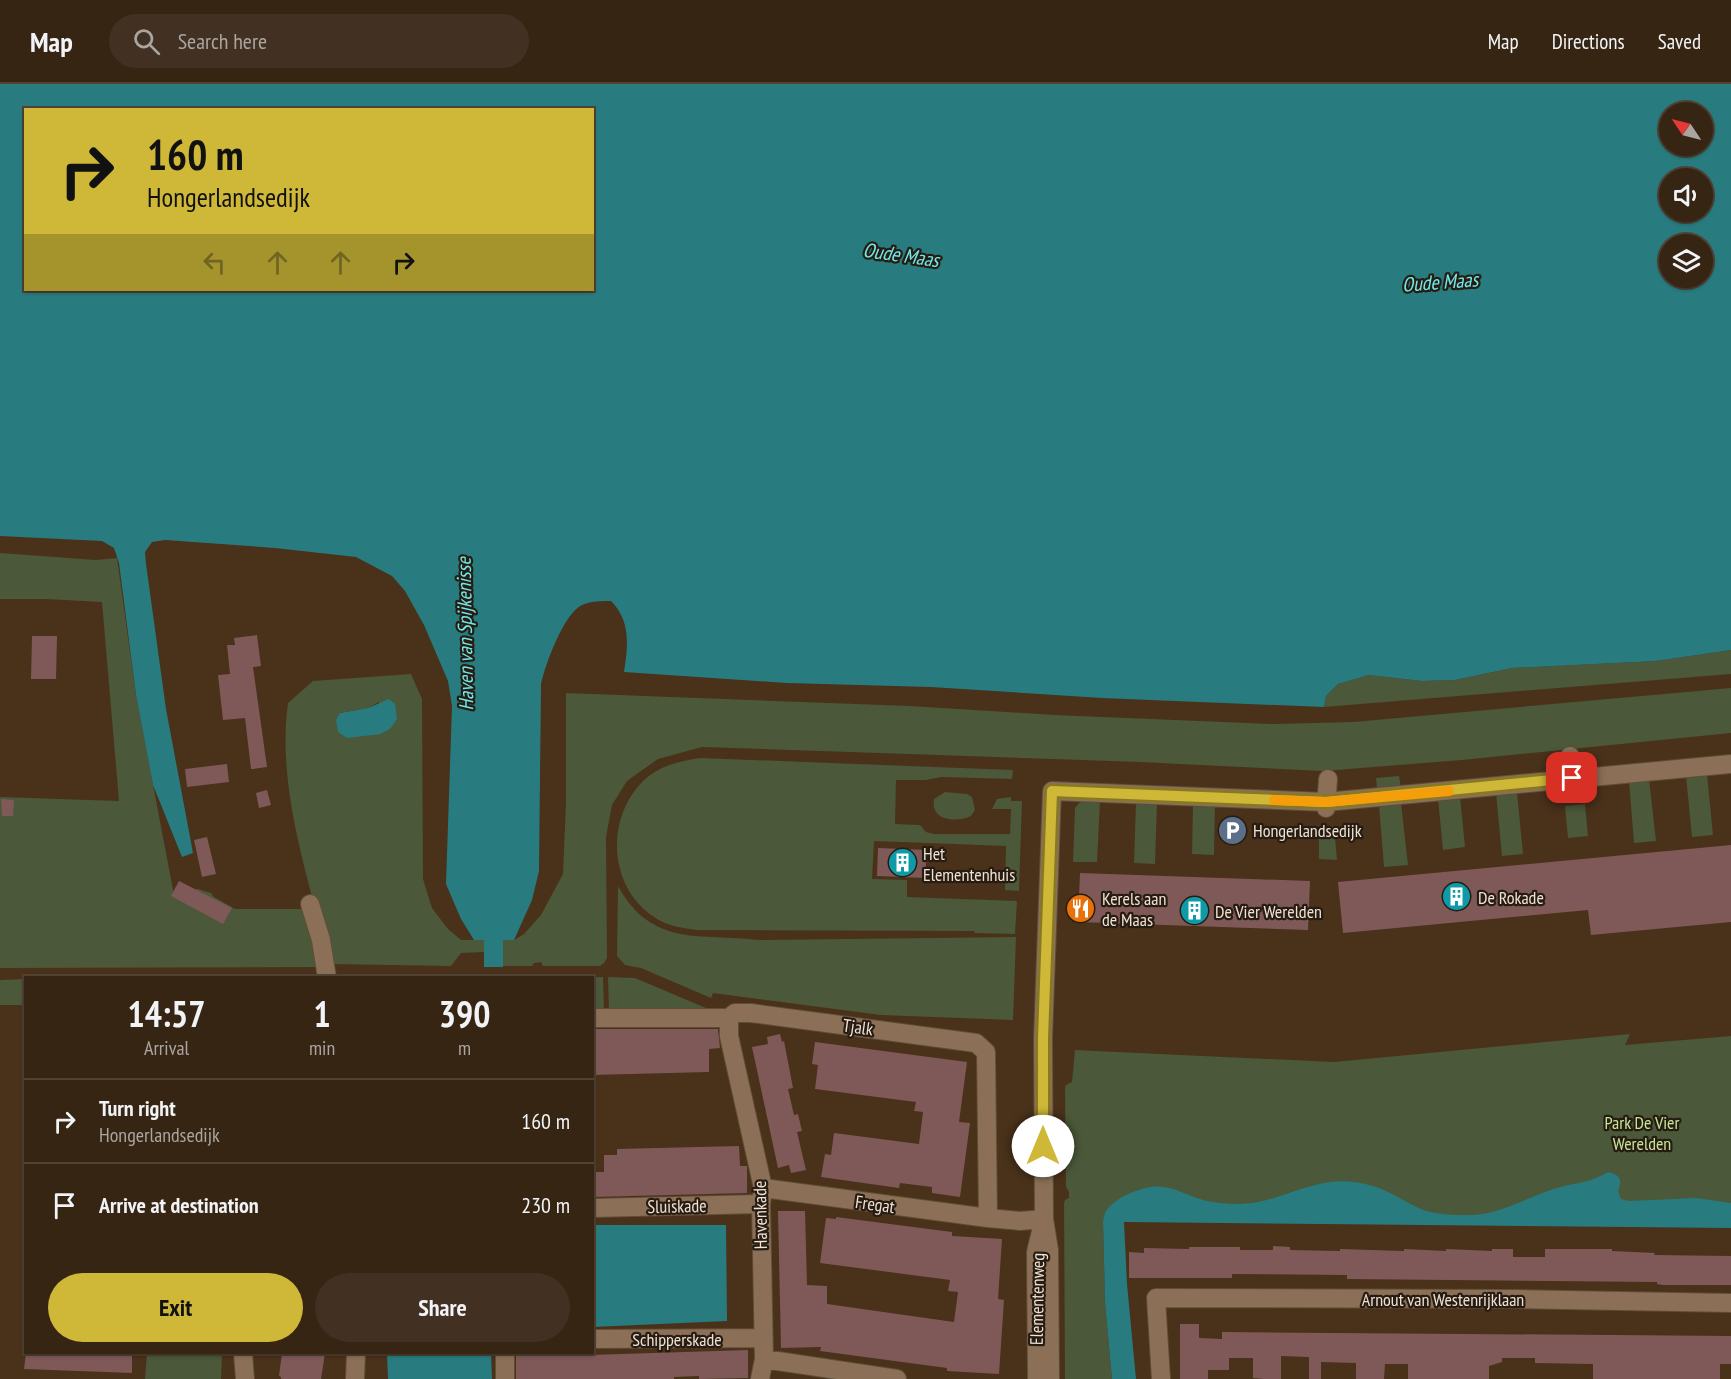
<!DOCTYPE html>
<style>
body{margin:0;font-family:"PT Sans Narrow",sans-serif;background:#423122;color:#f1f3f6;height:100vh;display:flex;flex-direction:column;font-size:22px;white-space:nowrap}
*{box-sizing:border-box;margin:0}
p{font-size:20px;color:#aaa5a0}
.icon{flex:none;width:33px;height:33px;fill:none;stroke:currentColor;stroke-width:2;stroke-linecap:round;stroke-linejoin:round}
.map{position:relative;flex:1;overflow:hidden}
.side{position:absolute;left:24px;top:892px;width:570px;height:378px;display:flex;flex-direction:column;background:#372514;border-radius:0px;box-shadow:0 2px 4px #0004,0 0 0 2px #514234}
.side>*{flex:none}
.guide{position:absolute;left:24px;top:24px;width:570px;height:183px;border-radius:0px;box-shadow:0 2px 4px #0004,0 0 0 2px #514234;background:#cfb837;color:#111;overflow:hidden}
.needle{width:39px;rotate:305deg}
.controls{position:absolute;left:1659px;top:18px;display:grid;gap:12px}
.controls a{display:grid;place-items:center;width:54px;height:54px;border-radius:50%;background:#372514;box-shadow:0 2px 4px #0004,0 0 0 2px #514234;font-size:30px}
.pin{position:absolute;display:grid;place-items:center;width:51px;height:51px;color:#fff;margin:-26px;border-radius:12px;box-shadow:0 3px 9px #0006}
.me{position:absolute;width:66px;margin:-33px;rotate:0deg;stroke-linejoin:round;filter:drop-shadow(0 0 4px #0008)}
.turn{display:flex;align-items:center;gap:21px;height:126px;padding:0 24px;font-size:27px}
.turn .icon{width:78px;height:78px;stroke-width:2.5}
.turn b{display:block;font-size:42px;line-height:51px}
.lanes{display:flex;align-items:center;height:57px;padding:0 24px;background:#0003;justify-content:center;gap:30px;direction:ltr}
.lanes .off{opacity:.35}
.eta{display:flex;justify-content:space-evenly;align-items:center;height:102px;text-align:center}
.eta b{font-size:36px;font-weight:700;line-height:42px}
.button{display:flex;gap:12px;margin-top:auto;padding:12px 24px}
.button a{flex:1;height:69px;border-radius:36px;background:#cfb837;color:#111;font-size:24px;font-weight:700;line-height:69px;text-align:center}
.button a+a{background:#423122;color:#f1f3f6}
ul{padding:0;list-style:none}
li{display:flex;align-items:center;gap:18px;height:84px;padding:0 24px;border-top:2px solid #514234}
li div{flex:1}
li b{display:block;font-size:22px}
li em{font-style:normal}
header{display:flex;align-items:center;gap:36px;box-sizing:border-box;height:84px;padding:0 30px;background:#372514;border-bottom:2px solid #514234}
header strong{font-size:28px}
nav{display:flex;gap:33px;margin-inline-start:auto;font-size:21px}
.search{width:420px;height:54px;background:#423122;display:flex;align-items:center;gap:15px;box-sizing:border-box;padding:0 21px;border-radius:33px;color:#aaa5a0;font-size:22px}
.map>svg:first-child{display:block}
.green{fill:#4b5839;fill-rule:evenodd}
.water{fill:#287c7f;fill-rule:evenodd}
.pier{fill:#49311a}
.building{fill:#7f5958}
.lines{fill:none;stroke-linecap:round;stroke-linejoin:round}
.minor-casing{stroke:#604d38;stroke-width:20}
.minor{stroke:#8b7057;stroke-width:18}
.route-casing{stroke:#877824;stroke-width:15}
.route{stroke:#cfb837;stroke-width:10}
.slow{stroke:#f59e0b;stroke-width:10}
.labels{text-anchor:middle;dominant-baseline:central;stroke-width:4.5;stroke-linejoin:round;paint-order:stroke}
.poi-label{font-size:18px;fill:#f0e1d3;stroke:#271c12;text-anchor:start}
.street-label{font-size:18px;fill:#f0e1d3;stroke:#271c12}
.park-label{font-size:18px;fill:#c4e596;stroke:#271c12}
.water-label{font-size:20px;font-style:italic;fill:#71eaed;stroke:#271c12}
</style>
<header>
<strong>Map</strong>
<div class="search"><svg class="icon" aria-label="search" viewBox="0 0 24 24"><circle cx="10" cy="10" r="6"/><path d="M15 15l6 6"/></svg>Search here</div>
<nav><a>Map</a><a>Directions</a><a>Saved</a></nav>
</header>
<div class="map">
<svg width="1731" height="1295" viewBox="0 0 1731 1295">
<rect width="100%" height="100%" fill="#49311a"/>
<!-- green -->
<path class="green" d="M0 469 96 476 117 474 136 611 174 811 198 805 211 809 214 813 235 825H308L320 879 316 883 0 884V713L119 717 102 518 46 515H0Z
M1731 566V590L1324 623 1326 612 1338 600 1369 591 1422 597 1455 596 1512 584 1656 577Z
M411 590 422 615 423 795 432 824 448 845 461 856H484V868L461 869 451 882 329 880C310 796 276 706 288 619L313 597ZM379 618 380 650 340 629 368 624Z
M1731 604V649L1462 676 1323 687 1140 678 702 663 658 675 627 697 612 721 606 753 607 874 604 879 600 882H543L541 878 534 879 532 882H503V856H514L524 850 541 831 563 790 566 717V609L910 622 1055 631 1273 640 1353 638Z
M701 674 1013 686 1012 695 941 693 926 696H896L895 740 920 741 926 748 934 750H1010L1011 725H992L997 715 1011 713V717H1022L1019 807 1005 806 1006 762 874 757 872 795 907 796V813L1017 817 1015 850 975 849 974 847 696 846C685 844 674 843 665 839 610 814 602 739 642 698 658 682 679 677 701 674Z
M1707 690 1713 751 1692 753 1686 692Z
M1399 692 1401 703 1377 705 1376 694Z
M1649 695 1656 757 1634 759 1629 697Z
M945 708 967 710 972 713 975 726 971 732C956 739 930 737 934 715Z
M1517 708 1523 770 1502 772 1496 709Z
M1460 713 1465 763 1443 766 1438 715Z
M1086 716 1100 717 1097 778H1073L1075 724 1079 719Z
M1136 719H1157L1155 780 1134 779Z
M1401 719 1408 781 1384 783 1379 721Z
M1193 720 1215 721 1214 771 1192 770Z
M1585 720 1588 752 1568 754 1565 722Z
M1319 742H1334L1337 776 1319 775Z
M618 802C652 864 701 849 759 856L1016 853 1013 936 881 931 713 909 711 914 641 884 625 881 617 872Z
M603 893 604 927 593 928 592 894H543Z
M608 893 635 894 706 924 609 927Z
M25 895V921H0V896Z
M1630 950 1625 961 1731 952V1137L1103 1138 1105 1219 1112 1295H1065L1064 1119 1065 1116 1069 1114V1108L1066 1103 1065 1004 1066 1001 1072 998 1075 966 1334 978Z
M147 1269H222L221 1295H145Z"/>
<!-- water -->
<path class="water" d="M0 0H1731V566L1656 577 1512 584 1455 596 1422 597 1369 591 1338 600 1326 612 1324 623 1102 614 931 603 787 599 624 588C628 562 631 537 611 517 601 517 591 517 582 521 564 529 545 581 541 600L539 787 532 816 514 856H503V894H484V856H474L461 835 446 800 452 622 448 597 424 541 405 507 392 492 356 473 275 464 165 456 152 458 145 468 146 480 166 625 193 769 182 773 153 701 136 611 119 479 114 464 102 457 0 452ZM26 26H592V206H26ZM1670 28H1702V62H1670ZM1670 94H1702V128H1670ZM1670 160H1702V194H1670Z
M389 615 395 620 397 635 390 645 380 650 347 654 338 648 336 636 340 629 368 624Z
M1608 1088C1621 1091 1622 1096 1618 1107L1621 1115 1629 1117 1696 1114 1731 1119V1144L1124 1138 1127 1200 1136 1295H1112L1105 1219 1103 1138C1104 1134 1104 1129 1107 1126 1115 1114 1137 1105 1151 1103 1172 1100 1188 1113 1207 1117 1217 1119 1229 1120 1239 1120 1279 1120 1312 1092 1354 1098 1384 1102 1395 1113 1421 1125 1435 1131 1454 1131 1470 1131 1500 1131 1529 1112 1557 1104 1574 1099 1593 1098 1608 1088Z
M593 1141H726L727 1237 593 1243Z
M387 1269H491L492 1295H388Z"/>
<!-- pier -->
<path class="pier" d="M481 883H506V893H481Z"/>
<!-- building -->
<path class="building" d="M257 551 261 582 253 583 267 683 253 685H251L245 634 223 636 218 591 230 590 227 561H235L234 554Z
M32 552H57L56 595H31Z
M227 680 229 698 187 703 185 685Z
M267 706 271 721 259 724 256 709Z
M1 715 14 716 13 732H2Z
M207 753 216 790 202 793 194 756Z
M1731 761V838L1591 851 1588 826 1343 849 1338 798Z
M878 764 927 766 925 794 877 792Z
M1080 789 1310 797 1308 846 1078 838Z
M179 797 232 824 223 840 171 812Z
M592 945H718L720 964 709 965V988L592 991Z
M780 950 782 958 784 957 793 1004 788 1005 794 1031 798 1030 802 1047 797 1048 806 1086 791 1089 789 1081 778 1084 752 963 768 960 767 953Z
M815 958 967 978 959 1038 970 1039 960 1113 932 1109V1103L900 1099 899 1104 821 1093 825 1070 831 1071 834 1049 919 1060 923 1028 914 1027 916 1018 815 1005 818 981 812 980Z
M739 1062 740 1082H747V1109L592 1113V1088H604V1071H617V1065Z
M778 1127H805L807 1201 827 1202V1220L954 1238 958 1208 948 1207 950 1196 820 1179 826 1134 836 1135V1133L952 1148V1152L1002 1155 998 1215 1004 1216 999 1290 947 1287V1284L820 1267 821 1263 781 1264Z
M1273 1162 1290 1163V1166L1340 1167V1165L1404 1167V1165L1446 1167V1165L1492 1167V1165H1513V1173H1545V1165H1612V1167L1655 1169 1654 1171 1731 1172V1201H1663L1657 1200V1198L1347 1195V1191L1232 1190V1194H1129V1168L1144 1169V1164L1189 1165V1163H1240V1166H1273Z
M1180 1240H1199V1254L1222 1255V1248L1731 1252V1280H1720V1295H1593V1280L1535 1279V1274H1502V1278L1489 1282V1295H1408V1280H1385L1384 1295H1356V1279L1321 1278V1295H1309V1273L1281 1272V1295H1264L1253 1294V1274H1229V1286H1208V1295H1180Z
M748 1266V1294L699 1295V1292L674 1293V1295H516V1270H529V1272L577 1269V1271H590Z
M26 1269H132V1289L24 1285Z
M282 1269H325L321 1295H281V1293L279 1292Z"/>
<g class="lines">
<defs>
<path id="minor" d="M1570 672 1573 702
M1326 724 1328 695
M310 820 321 856 327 894
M592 934H729
M729 934 735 929H751L976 959 986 968 988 1134
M729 934V952L763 1104 761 1120 764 1275 760 1295
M763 1104 988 1134 1020 1137 1044 1135
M592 1124 761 1120
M592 1255 762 1254
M243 1269 245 1295
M505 1269V1295
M764 1275 897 1295
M355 1295 356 1269
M1037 1295 1036 1168 1042 1143
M1050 1295 1049 1166 1044 1135 1043 954 1052 707 1326 718 1731 680
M1161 1295 1156 1214 1517 1215 1731 1219"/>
</defs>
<!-- minor casing -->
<use href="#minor" class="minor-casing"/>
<!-- minor -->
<use href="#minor" class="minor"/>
</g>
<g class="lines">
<defs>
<path id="route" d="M1043 1062V954L1052 707 1326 718 1572 694"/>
</defs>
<!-- route casing -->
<use href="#route" class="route-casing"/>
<!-- route -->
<use href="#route" class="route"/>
<!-- slow -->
<path class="slow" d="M1274 716 1326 718 1449 707"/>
</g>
<!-- icons -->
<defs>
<symbol id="parking-disc" viewBox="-11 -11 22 22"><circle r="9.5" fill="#5c6f8a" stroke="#271c12"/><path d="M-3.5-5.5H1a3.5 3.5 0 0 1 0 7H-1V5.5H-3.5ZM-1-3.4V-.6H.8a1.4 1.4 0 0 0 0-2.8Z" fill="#fff"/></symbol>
<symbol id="building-disc" viewBox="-11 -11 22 22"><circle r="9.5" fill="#0f9aa8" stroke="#271c12"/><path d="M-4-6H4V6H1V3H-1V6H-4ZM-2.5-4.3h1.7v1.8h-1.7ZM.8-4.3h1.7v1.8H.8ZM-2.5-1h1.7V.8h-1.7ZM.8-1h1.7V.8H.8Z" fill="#fff"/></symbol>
<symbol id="restaurant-disc" viewBox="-11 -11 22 22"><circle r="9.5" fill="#e8710a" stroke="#271c12"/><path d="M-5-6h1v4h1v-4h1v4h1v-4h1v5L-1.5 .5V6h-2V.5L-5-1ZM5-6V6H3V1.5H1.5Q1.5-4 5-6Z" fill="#fff"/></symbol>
</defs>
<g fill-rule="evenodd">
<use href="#parking-disc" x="1216" y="730" width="33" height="33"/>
<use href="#building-disc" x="886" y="762" width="33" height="33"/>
<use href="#building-disc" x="1440" y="796" width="33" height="33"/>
<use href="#restaurant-disc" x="1064" y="808" width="33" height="33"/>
<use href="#building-disc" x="1178" y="810" width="33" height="33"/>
</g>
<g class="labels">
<!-- poi labels -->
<g class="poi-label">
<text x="1253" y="746">Hongerlandsedijk</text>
<text x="923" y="769">Het<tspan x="923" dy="21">Elementenhuis</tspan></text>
<text x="1478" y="813">De Rokade</text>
<text x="1102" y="814">Kerels aan<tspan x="1102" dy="21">de Maas</tspan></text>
<text x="1215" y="827">De Vier Werelden</text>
</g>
<!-- street labels -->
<g class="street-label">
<text transform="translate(858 943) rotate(8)">Tjalk</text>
<text transform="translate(875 1120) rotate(8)">Fregat</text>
<text transform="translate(677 1122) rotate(-1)">Sluiskade</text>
<text transform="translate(760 1131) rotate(-91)">Havenkade</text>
<text transform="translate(1037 1215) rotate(-89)">Elementenweg</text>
<text x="1443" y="1215">Arnout van Westenrijklaan</text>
<text x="677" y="1255">Schipperskade</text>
</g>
<!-- park labels -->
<g class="park-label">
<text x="1642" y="1038">Park De Vier<tspan x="1642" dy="21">Werelden</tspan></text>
</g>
<!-- water labels -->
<g class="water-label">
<text transform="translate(901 171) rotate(8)">Oude Maas</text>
<text transform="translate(1440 198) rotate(-4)">Oude Maas</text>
<text transform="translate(465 550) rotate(-91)">Haven van Spijkenisse</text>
</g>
</g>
</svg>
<div class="controls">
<a><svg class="needle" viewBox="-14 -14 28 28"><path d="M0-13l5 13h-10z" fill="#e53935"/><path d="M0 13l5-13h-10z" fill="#aaa5a0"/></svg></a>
<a><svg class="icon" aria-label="sound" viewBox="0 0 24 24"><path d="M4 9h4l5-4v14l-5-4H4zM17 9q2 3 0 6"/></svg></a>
<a><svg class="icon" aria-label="layers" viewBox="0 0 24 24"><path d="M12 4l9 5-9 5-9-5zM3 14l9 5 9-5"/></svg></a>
</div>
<div class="pin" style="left:1572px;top:694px;background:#d93025"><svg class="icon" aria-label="arrive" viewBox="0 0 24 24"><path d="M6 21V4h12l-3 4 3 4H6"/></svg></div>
<svg class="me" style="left:1043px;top:1062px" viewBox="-20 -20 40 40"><circle r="19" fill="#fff"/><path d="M0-13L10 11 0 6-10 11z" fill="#cfb837"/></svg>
<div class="guide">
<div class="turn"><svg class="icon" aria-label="right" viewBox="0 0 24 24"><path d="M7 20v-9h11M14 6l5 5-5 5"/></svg><div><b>160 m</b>Hongerlandsedijk</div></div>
<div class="lanes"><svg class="icon off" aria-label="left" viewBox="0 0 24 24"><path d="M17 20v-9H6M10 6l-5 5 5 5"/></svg><svg class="icon off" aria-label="ahead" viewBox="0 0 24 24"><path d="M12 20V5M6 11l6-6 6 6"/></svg><svg class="icon off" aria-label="ahead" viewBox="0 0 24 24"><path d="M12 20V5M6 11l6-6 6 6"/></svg><svg class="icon" aria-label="right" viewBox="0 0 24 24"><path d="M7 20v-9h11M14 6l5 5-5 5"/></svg></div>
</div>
<section class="side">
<div class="eta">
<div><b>14:57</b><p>Arrival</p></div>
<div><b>1</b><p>min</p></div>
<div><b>390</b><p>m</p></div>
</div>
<ul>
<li><svg class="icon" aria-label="right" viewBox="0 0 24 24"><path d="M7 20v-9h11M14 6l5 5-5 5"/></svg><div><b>Turn right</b><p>Hongerlandsedijk</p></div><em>160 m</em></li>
<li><svg class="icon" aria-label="arrive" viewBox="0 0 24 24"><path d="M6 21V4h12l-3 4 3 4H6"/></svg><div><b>Arrive at destination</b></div><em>230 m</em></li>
</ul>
<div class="button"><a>Exit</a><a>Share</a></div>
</section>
</div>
